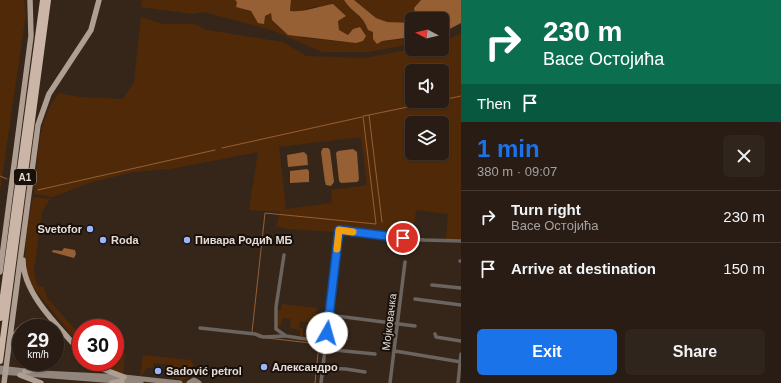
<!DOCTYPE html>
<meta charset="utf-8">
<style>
body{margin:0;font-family:Arial,sans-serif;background:#30251d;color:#f1f3f6;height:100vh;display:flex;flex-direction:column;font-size:15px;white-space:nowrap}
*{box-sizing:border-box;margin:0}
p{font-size:13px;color:#a5a1a0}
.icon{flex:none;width:22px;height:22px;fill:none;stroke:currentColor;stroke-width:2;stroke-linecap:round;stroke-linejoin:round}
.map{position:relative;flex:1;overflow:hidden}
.drawer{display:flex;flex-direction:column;background:#281c14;width:320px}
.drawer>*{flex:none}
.banner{background:#0b6e4f;color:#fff;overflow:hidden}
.needle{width:26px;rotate:277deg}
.fabs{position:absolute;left:405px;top:12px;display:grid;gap:8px}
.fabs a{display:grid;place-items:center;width:44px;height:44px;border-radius:6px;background:#281c14;box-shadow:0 1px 3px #0004,0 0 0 1px #443a34;font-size:20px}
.speed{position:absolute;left:12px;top:319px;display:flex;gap:8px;font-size:20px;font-weight:700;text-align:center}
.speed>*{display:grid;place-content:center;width:52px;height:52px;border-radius:50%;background:#281c14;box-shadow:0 1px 3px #0004,0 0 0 1px #443a34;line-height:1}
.speed small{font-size:10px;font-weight:400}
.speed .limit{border:6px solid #d22;background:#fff;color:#111}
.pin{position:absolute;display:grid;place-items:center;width:34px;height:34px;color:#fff;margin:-17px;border:2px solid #fff;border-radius:50%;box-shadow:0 1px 4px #0007}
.me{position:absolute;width:44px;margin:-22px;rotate:7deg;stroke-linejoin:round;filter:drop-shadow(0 0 3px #0008)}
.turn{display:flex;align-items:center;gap:14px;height:84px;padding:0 16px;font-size:18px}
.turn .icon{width:52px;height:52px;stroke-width:2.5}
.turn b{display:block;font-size:28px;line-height:34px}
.then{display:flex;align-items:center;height:38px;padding:0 16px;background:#0003;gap:8px;font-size:15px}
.round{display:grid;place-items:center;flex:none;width:42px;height:42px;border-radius:6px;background:#30251d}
.headline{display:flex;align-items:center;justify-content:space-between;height:68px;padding:0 16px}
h1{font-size:24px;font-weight:700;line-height:30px;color:#1a73e8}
.button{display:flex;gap:8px;margin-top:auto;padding:8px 16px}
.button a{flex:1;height:46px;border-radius:6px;background:#1a73e8;color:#fff;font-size:16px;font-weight:700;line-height:46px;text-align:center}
.button a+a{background:#30251d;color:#f1f3f6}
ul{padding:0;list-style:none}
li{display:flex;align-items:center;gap:12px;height:52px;padding:0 16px;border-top:1px solid #443a34}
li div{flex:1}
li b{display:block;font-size:15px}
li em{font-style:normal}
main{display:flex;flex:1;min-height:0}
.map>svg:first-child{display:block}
.green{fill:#502a08;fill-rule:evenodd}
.water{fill:#965f34}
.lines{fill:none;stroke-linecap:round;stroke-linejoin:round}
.stream{stroke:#965f34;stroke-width:1}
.minor{stroke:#6c645e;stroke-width:3.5}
.secondary{stroke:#92857b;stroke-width:5}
.primary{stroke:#af9e92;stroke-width:5.5}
.motorway{stroke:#cab5a6;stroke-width:6}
.route-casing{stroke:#114b97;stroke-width:10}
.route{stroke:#1a73e8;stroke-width:7}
.slow{stroke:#f59e0b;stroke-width:7}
.poi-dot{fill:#99b5fd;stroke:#18100b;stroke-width:1.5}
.labels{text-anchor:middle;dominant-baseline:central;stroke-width:4;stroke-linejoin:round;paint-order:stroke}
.shield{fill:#18100b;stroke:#a89e98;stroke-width:1}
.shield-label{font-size:10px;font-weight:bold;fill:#e6dbd4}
.poi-label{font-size:11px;font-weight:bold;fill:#e6dbd4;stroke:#18100b;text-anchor:start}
.street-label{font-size:11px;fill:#e6dbd4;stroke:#18100b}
</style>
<main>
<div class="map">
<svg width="461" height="383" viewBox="0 0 461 383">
<rect width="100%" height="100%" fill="#36261a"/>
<!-- green -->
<path class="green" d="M0 0H24L26 13 0 191Z
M142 0H235L237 2 236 7 265 16 271 13 303 38 347 42 353 29 348 35 339 30 338 21 346 16 316 6 297 12 290 11 291 0H344C352 13 363 14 368 30L373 32 382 41 399 40 412 37V44L368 52H322L272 30 203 12 192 14 141 7Z
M354 0H421L414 8 416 19H412V23L410 24 387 22 376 18Z
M141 17 162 24H194L207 30 283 42 306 56 365 58 412 49H442V41L461 34V239H446L448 214 416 210 412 237 290 229 276 227 280 212 249 210 258 152 170 169 133 172 89 183 53 197 34 194C38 161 37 119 59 93L79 97 123 99 134 82ZM412 71H442V101H412ZM412 123H442V153H412ZM361 137 367 185 331 190 332 203 286 209 279 147Z
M33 197 50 199 42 212 34 270 37 286 44 287 47 298 81 336V347L29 282C21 254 28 225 33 197Z
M282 304 317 308 316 314H321V316H316V319L327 321 324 339 323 333 318 330 319 324 300 321 299 328H303V336L320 339 300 336V330L290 328 291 319 282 318 281 325H278L277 310H281Z
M115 352 125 353 123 374 107 369 97 362H115Z
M143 355 191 360 193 364 191 375 182 382 172 375V365L153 363V368H147L140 377Z"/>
<!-- water -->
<path class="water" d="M235 0H291L290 11C302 13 320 6 333 4L346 16 338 21 339 30 348 35 353 29 360 27 366 36 363 41 356 43 288 35 272 20 271 13 265 16 264 24 258 23 251 11 236 7 237 2Z
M344 0H354L376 18 387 22 412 23V37L382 41 377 44 373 39V32L368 30C363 14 352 13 344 0Z
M421 0H461V23L442 33V19H416L414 8Z
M323 148H328L330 150 334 182 331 186 326 185 325 182 321 152Z
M353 149 357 152 359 180 357 182 341 183 339 181 336 153 338 151Z
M304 152 307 155 308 165 288 167 287 155Z
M307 169 309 171V182L290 183V171Z
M64 248 75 250 76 254 74 258 52 252 53 250 62 251Z"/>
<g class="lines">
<!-- stream -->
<path class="stream" d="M442 100 461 96
M222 148 362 117
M0 176 7 179
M38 190 215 150
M382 222 369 115 437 101
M252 332 265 213 376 224 363 116 369 115
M259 337 319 344 315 383"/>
<!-- minor -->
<path class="minor" d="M284 255 276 307V329L286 336 325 342
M460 261H461
M432 285 461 288
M415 299 461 305
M329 315 415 326
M200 328 255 334 263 337 285 336
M435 334 436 337 461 341
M324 349 375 354
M395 351 461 362
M321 368 346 369 365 372
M321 383 339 230 424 240 461 241
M390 383 405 262
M458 383 461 354"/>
<!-- secondary -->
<path class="secondary" d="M0 368 42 373 124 377 180 383
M0 372 141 383
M189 383 194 380 199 383"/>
<!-- primary -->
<path class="primary" d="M23 260C23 294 59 327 81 352
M0 272 31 36 30 0
M55 330C61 340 62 350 55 360
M11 342C19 325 35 313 53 328
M91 362 103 369 124 377
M25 371 43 368 53 362
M20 375 41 383
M4 383 38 125 49 94 91 30 99 0
M112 383 122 381"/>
<!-- motorway -->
<path class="motorway" d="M0 318 43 0
M0 361 48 0"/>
</g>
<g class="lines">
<defs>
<path id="route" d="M327 333 339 230 403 238"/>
</defs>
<!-- route casing -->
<use href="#route" class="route-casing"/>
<!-- route -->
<use href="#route" class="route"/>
<!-- slow -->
<path class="slow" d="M337 249 339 230 353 232"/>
</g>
<!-- markers -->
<g class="poi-dot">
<circle cx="90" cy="229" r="4"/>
<circle cx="103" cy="240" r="4"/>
<circle cx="187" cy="240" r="4"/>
<circle cx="264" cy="367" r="4"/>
<circle cx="158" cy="371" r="4"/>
</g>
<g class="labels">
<!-- shield labels -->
<rect class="shield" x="14" y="169" width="22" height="16" rx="3"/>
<g class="shield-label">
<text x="25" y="177">A1</text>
</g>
<!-- poi labels -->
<g class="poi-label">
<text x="82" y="229" text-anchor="end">Svetofor</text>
<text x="111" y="240">Roda</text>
<text x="195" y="240">Пивара Родић МБ</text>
<text x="272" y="367">Александро</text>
<text x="166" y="371">Sadović petrol</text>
</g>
<!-- street labels -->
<g class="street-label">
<text transform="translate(389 322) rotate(-83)">Мојковачка</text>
</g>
</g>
</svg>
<div class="fabs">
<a><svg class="needle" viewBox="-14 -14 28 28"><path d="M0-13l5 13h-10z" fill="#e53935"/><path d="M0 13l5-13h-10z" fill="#a5a1a0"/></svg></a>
<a><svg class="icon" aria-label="sound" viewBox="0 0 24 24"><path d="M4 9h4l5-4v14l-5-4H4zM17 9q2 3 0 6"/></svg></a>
<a><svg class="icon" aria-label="layers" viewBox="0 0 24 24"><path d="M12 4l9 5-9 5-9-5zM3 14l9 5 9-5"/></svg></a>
</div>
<div class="speed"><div>29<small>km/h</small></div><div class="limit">30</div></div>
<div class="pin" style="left:403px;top:238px;background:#d93025"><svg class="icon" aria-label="arrive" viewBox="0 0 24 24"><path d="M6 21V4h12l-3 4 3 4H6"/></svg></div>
<svg class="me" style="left:327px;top:333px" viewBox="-20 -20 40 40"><circle r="19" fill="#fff"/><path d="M0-13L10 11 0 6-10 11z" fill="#1a73e8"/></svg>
</div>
<section class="drawer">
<div class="banner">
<div class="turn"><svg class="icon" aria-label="right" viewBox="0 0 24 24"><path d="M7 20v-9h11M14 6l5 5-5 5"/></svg><div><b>230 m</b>Васе Остојића</div></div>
<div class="then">Then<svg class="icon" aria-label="arrive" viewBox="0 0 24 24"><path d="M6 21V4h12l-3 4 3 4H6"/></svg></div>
</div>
<div class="headline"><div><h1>1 min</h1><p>380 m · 09:07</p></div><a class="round"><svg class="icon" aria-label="close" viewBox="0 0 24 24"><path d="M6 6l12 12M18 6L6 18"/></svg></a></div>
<ul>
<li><svg class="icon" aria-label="right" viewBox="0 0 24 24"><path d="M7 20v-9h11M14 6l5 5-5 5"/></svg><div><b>Turn right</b><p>Васе Остојића</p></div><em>230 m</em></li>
<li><svg class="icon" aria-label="arrive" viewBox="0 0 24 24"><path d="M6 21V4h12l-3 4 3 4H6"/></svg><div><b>Arrive at destination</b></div><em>150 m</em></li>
</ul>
<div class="button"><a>Exit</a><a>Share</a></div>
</section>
</main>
